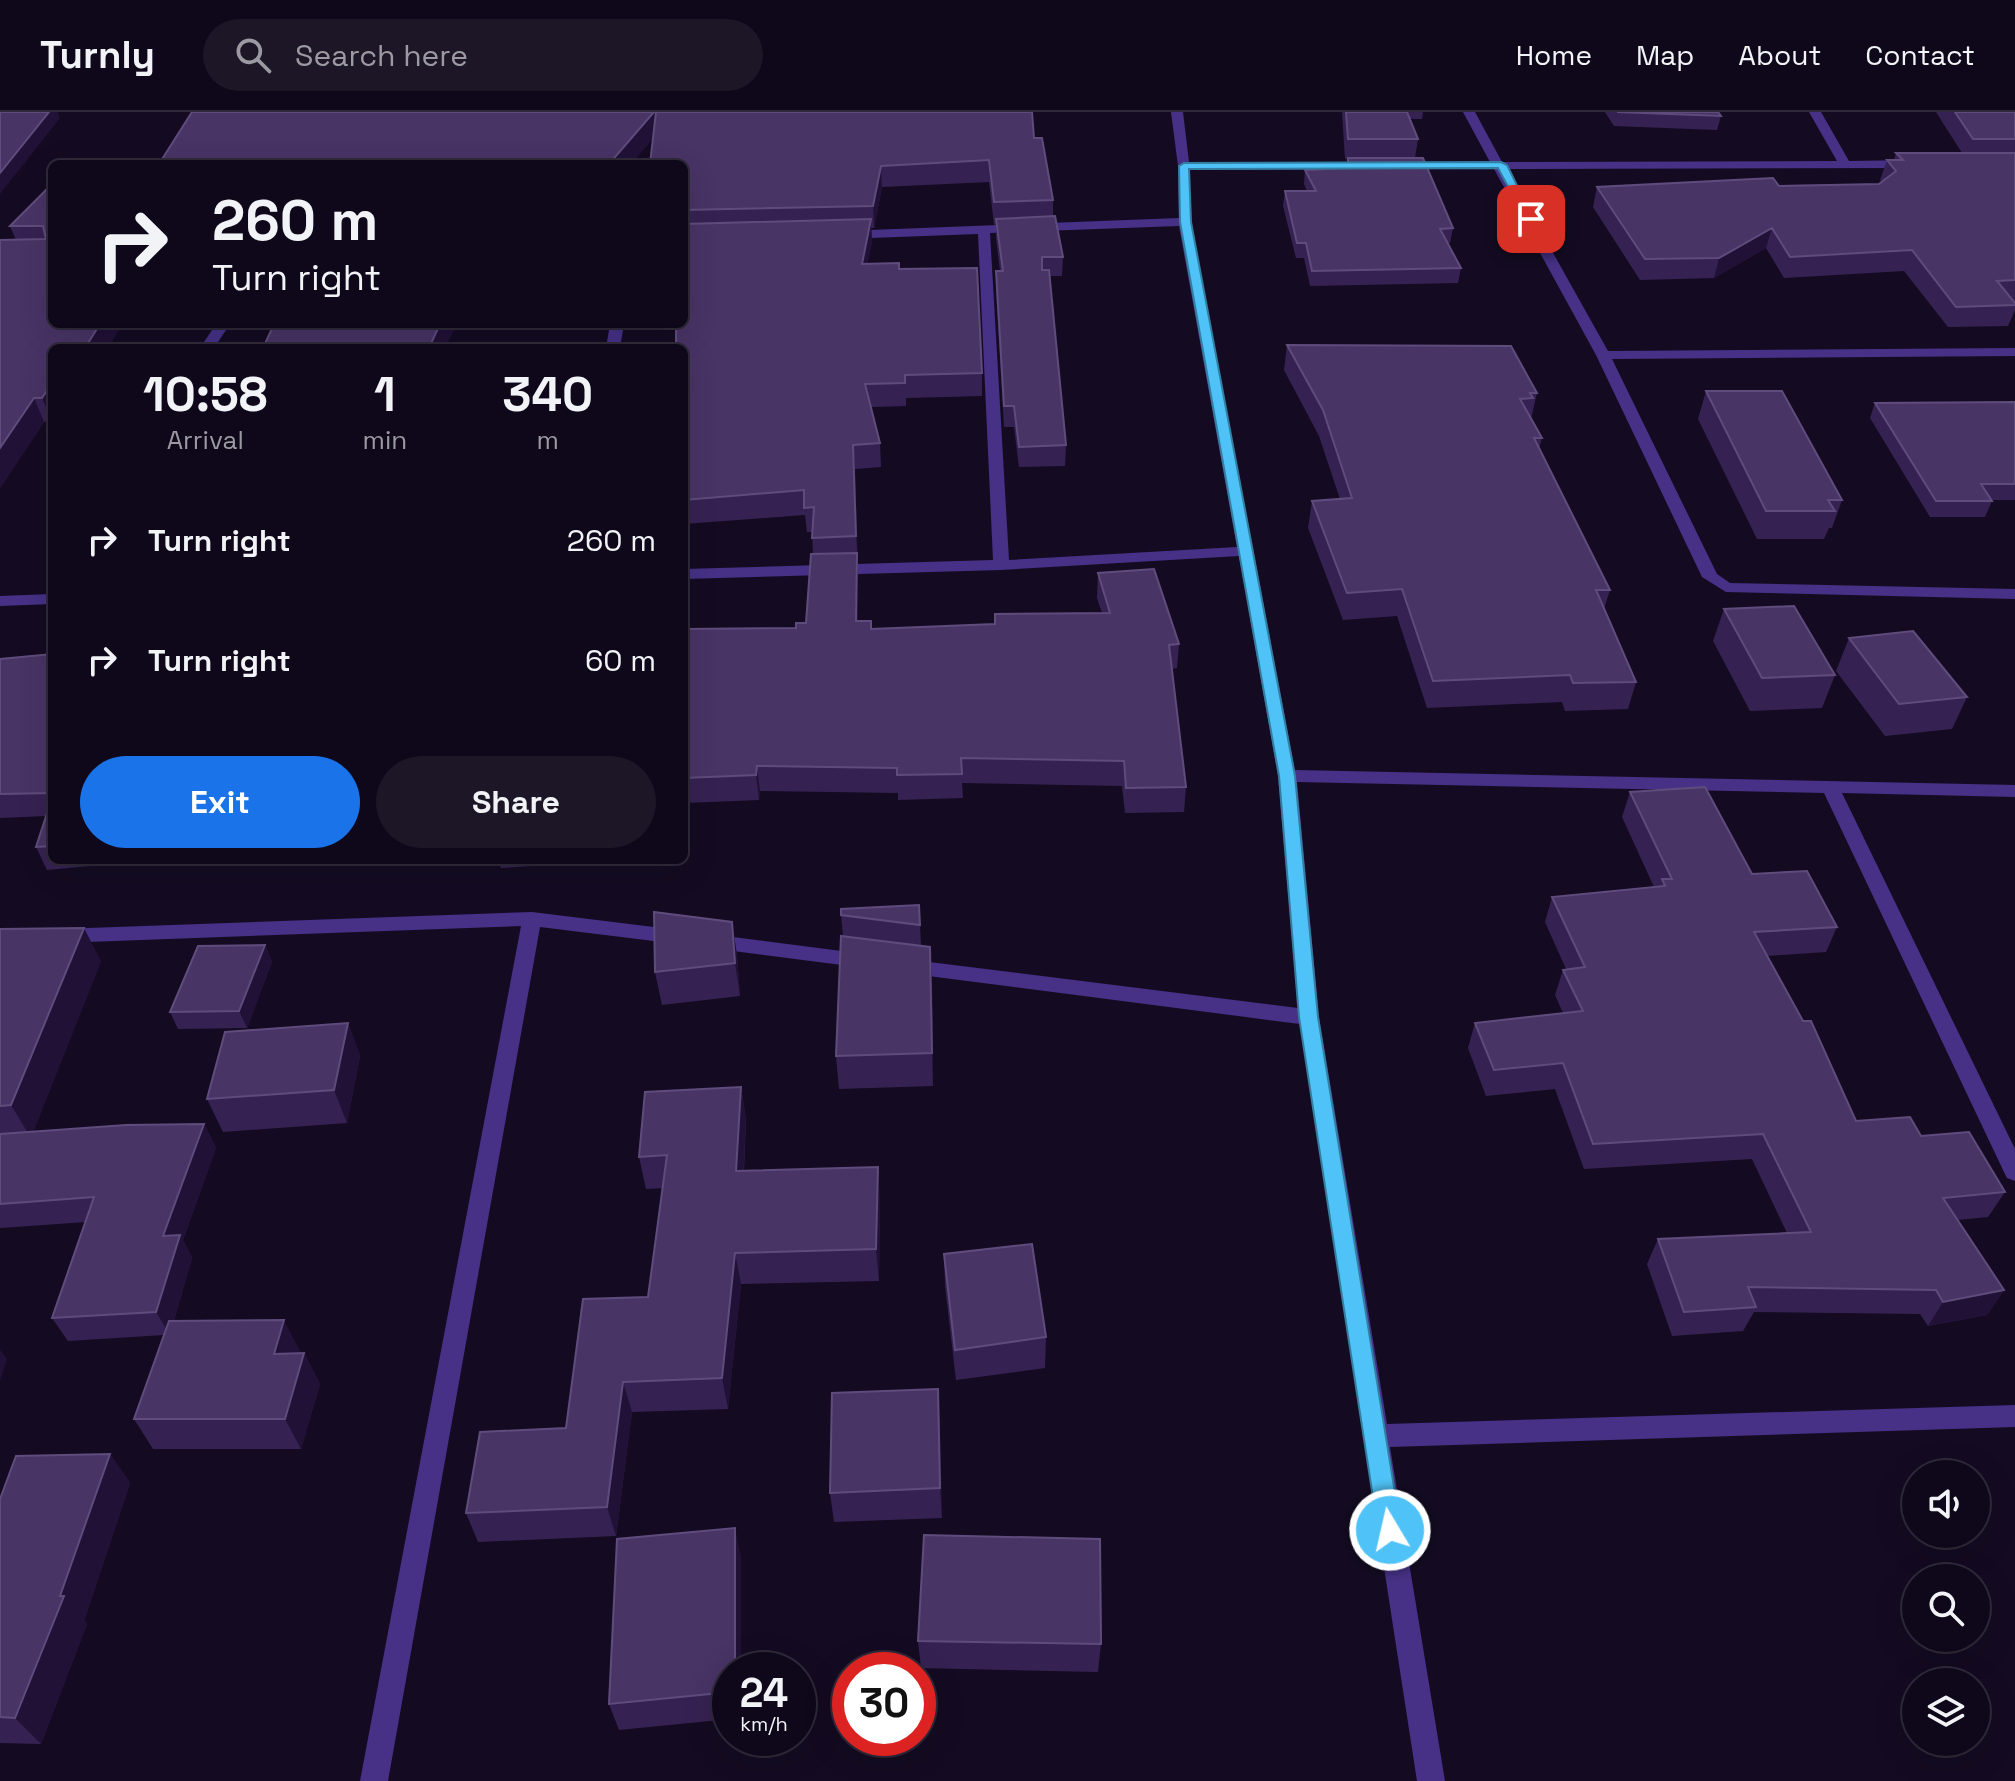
<!DOCTYPE html>
<style>
body{margin:0;font-family:"Space Grotesk",sans-serif;background:#1d1627;color:#f1f3f6;height:100vh;display:flex;flex-direction:column;font-size:30px;white-space:nowrap}
*{box-sizing:border-box;margin:0}
p{font-size:26px;color:#9b9aa2}
.icon{flex:none;width:44px;height:44px;fill:none;stroke:currentColor;stroke-width:2;stroke-linecap:round;stroke-linejoin:round}
.map{position:relative;flex:1;overflow:hidden}
.drawer{position:absolute;left:48px;top:232px;width:640px;height:520px;display:flex;flex-direction:column;background:#0f081a;border-radius:12px;box-shadow:0 8px 32px #0002,0 0 0 2px #2f2939}
.drawer>*{flex:none}
.top-card{position:absolute;left:48px;top:48px;width:640px;height:168px;border-radius:12px;box-shadow:0 8px 32px #0002,0 0 0 2px #2f2939;background:#0f081a;color:#f1f3f6;overflow:hidden}
.tools{position:absolute;left:1902px;top:1348px;display:grid;gap:16px}
.tools a{display:grid;place-items:center;width:88px;height:88px;border-radius:50%;background:#0f081a;box-shadow:0 8px 32px #0002,0 0 0 2px #2f2939;font-size:40px}
.speed{position:absolute;left:712px;top:1540px;display:flex;gap:16px;font-size:40px;font-weight:700;text-align:center}
.speed>*{display:grid;place-content:center;width:104px;height:104px;border-radius:50%;background:#0f081a;box-shadow:0 8px 32px #0002,0 0 0 2px #2f2939;line-height:1}
.speed small{font-size:20px;font-weight:400}
.speed .limit{border:12px solid #d22;background:#fff;color:#111}
.pin{position:absolute;display:grid;place-items:center;width:68px;height:68px;color:#fff;margin:-34px;border-radius:16px;box-shadow:0 4px 12px #0006}
.me{position:absolute;width:88px;margin:-44px;rotate:351deg;stroke-linejoin:round;filter:drop-shadow(0 0 6px #0008)}
.turn{display:flex;align-items:center;gap:28px;height:168px;padding:0 32px;font-size:36px}
.turn .icon{width:104px;height:104px;stroke-width:2.5}
.turn b{display:block;font-size:56px;line-height:68px}
.eta{display:flex;justify-content:space-evenly;align-items:center;height:136px;text-align:center}
.eta b{font-size:48px;font-weight:600;line-height:56px}
.action{display:flex;gap:16px;margin-top:auto;padding:16px 32px}
.action a{flex:1;height:92px;border-radius:48px;background:#1a73e8;color:#fff;font-size:32px;font-weight:600;line-height:92px;text-align:center}
.action a+a{background:#1d1627;color:#f1f3f6}
ul{padding:0;list-style:none}
li{display:flex;align-items:center;gap:24px;height:120px;padding:0 32px}
li div{flex:1}
li b{display:block;font-size:30px}
li em{font-style:normal}
header{display:flex;align-items:center;gap:48px;box-sizing:border-box;height:112px;padding:0 40px;background:#0f081a;border-bottom:2px solid #2f2939}
header strong{font-size:38px}
nav{display:flex;gap:44px;margin-inline-start:auto;font-size:28px}
.search{width:560px;height:72px;background:#1d1627;display:flex;align-items:center;gap:20px;box-sizing:border-box;padding:0 28px;border-radius:44px;color:#9b9aa2;font-size:30px}
.map>svg:first-child{display:block}
.lines{fill:none;stroke-linecap:round;stroke-linejoin:round}
.street{fill:#463186;fill-rule:evenodd}
.wall{fill:#362252}
.shaded-wall{fill:#211137}
.building{fill:#483465;stroke:#5f4c7d;stroke-width:2}
.route{fill:#4fc3f7;stroke:#337fa1;stroke-width:2}
</style>
<header>
<strong>Turnly</strong>
<div class="search"><svg class="icon" aria-label="search" viewBox="0 0 24 24"><circle cx="10" cy="10" r="6"/><path d="M15 15l6 6"/></svg>Search here</div>
<nav><a>Home</a><a>Map</a><a>About</a><a>Contact</a></nav>
</header>
<div class="map">
<svg width="2015" height="1669" viewBox="0 0 2015 1669">
<rect width="100%" height="100%" fill="#140b22"/>
<g class="lines">
<!-- street -->
<path class="street" d="M1171 0H1183L1189 50H1490L1463 0H1475L1502 50 1837 49 1809 0H1821L1849 49 1912 48 1918 52 1912 56 1506 57 1608 239 2015 236V244L1612 247 1717 462 1730 471 2015 477V487L1726 480 1702 465 1596 243 1494 57 1190 58 1191 110 1295 658 2015 673V685L1842 681 2015 1037V1069L2007 1066 2004 1060 1824 681 1297 670 1319 905 1387 1312 2015 1293V1315L1390 1335 1445 1669H1417L1300 912 905 861 895 854 905 847 1298 896 1278 664 1239 444 1001 458 684 467V457L993 448 978 122 844 127 838 123 844 119 1179 106 1178 54ZM1179 114 1237 435 1009 448 990 121Z
M216 212H230L214 236H200Z
M610 212H624L620 236H606Z
M52 482V492L0 494V484Z
M532 800 678 818 688 825 678 832 540 815 388 1669H360L521 814 60 831 50 824 60 817Z
M710 822 865 842 875 849 865 856 710 836 700 829Z"/>
</g>
<!-- wall -->
<path class="wall" d="M192 0 1034 26 1053 88V104L1063 145 1062 164H1049L1066 333 1065 354 1019 355 1014 315H1004L996 178V159H1000L996 126V112L994 113 989 70 882 75 874 116H871L872 130 867 152 899 157 982 261V284L906 286V294L871 295 880 331 881 355 855 357 858 465V509L872 517 995 512 1102 501 1097 486 1098 461 1179 532 1177 556 1172 557 1186 675 1184 700 1125 701 1122 674 962 671 963 686 898 688V681L760 679 759 688 684 691V517L796 516 806 511 813 442 812 420H807L805 403 684 412V52L653 26 631 52H159Z
M1342 0H1423L1422 7H1410L1418 27 1415 46 1453 116 1450 131H1448L1461 156 1458 171 1310 174 1304 146H1296L1283 94 1285 79H1307L1304 72 1305 58 1347 56 1348 47H1345Z
M1605 0H1718L1721 4 1717 18 1614 14Z
M1936 0H2015V188L2013 189 2015 191V198L2008 214 1948 215 1904 159 1784 166 1766 136 1714 166 1640 168 1593 95 1597 75 1879 72 1882 70 1880 68 1887 48H1894L1896 41H1962Z
M52 72 122 212 108 236H52V309L44 310 0 376 16 128 10 114Z
M1287 233 1537 281 1531 307 1542 326 1539 337 1610 478 1604 497 1636 570 1628 597 1565 599 1562 590 1427 596 1397 504 1343 508 1308 416 1312 389 1340 387 1319 324 1284 258Z
M1706 279 1842 388 1832 416H1829L1824 427H1757L1698 307Z
M2015 290V388H1991L1992 389 1985 405H1930L1870 306 1875 291Z
M1724 497 1835 563 1822 596 1750 599 1713 529Z
M1849 526 1967 585 1952 617 1885 624 1836 559Z
M52 542V748H123L122 751 47 758 36 735 46 704 0 706V547Z
M1630 680 1752 762 1837 815 1826 840 1767 844 1856 1009 1921 1024 2005 1080 1988 1105 1957 1108 2004 1178 1987 1203 1928 1214 1920 1202 1754 1200 1743 1219 1672 1224 1647 1152 1658 1127 1787 1121 1752 1047 1584 1057 1555 977 1486 984 1468 936 1475 911 1563 901 1555 883 1563 858 1566 857 1545 810 1552 785 1654 775 1622 705Z
M498 748H548L547 753 501 756Z
M919 793 921 834 932 868 933 974 839 977 836 944 843 824 841 803Z
M732 810 737 843 740 884 662 893 655 860Z
M0 817 101 849 33 1020 204 1012 216 1036 183 1128 192 1146 174 1209 300 1239 299 1242 304 1241 320 1272 301 1337H153L134 1307 164 1223 68 1229 52 1206 86 1110 0 1116Z
M265 833 272 850 247 916 178 917 170 900Z
M348 911 360 944 347 1011 223 1020 207 987Z
M741 975 746 1008 744 1059 880 1087 879 1169 741 1172 728 1297 632 1300 616 1424 478 1430 466 1401 566 1316 648 1185 663 1076 646 1077 639 1045Z
M944 1142 1046 1225 1045 1256 956 1268 945 1174Z
M938 1277 942 1406 834 1410 830 1381Z
M110 1342 130 1371 84 1509 87 1512 41 1632 0 1631V1387Z
M741 1445 730 1558V1607L619 1618 609 1592Z
M918 1529 1101 1532 1098 1560 921 1556Z"/>
<!-- shaded-wall -->
<path class="shaded-wall" d="M49 0H58L60 6 0 82V61Z
M654 0H656L659 19 631 52H609Z
M881 54 882 75 874 116 873 94Z
M871 107 872 130 863 175 862 152Z
M1772 116 1766 136 1714 166 1719 146Z
M100 212H122L108 236H85Z
M440 212H457L445 236H429Z
M52 271V309L42 286Z
M34 286 44 310 0 376V336Z
M853 333 855 357 858 449 856 424Z
M857 441 858 465V533L856 509Z
M757 654 760 679 759 688 756 663Z
M732 810 737 843 740 884 735 851Z
M84 816 101 849 31 1026 11 993Z
M265 833 272 850 247 916 239 899Z
M930 835 932 868 933 974 932 941Z
M348 911 360 944 347 1011 334 978Z
M741 975 746 1008 742 1091 736 1059Z
M204 1012 216 1036 183 1128 192 1146 170 1223 156 1200 163 1124Z
M878 1055 880 1087 879 1169 876 1137Z
M735 1141 741 1172 728 1297 722 1266Z
M2004 1178 1987 1203 1928 1214 1943 1190Z
M284 1208 300 1239 290 1273 274 1242Z
M0 1238 7 1247 0 1269Z
M304 1241 320 1272 301 1337 285 1307Z
M623 1270 632 1300 616 1424 607 1395Z
M938 1277 940 1307 942 1406 940 1376Z
M110 1342 130 1371 84 1509 87 1512 41 1632 15 1606 60 1484Z
M735 1416 741 1445V1558H735Z"/>
<!-- building -->
<path class="building" d="M0 0H49L0 61Z
M192 0H654L609 52H159Z
M656 0H1032L1034 26H1042L1053 88 994 90 989 48 881 54 873 94 684 98V52H650Z
M1346 0H1407L1418 27H1348Z
M1617 0H1718L1721 4Z
M1955 0H2015V27H1973Z
M1896 41H2015V168L1997 169 2015 191V193L1956 195 1912 138 1790 145 1772 116 1719 146 1645 147 1597 75 1773 66 1779 74 1879 72 1896 59 1887 48H1903Z
M1348 46H1423L1453 116 1440 117 1461 156 1312 159 1306 131H1297L1285 79H1316L1305 58 1348 56Z
M52 72V212H100L85 236H52V271L42 286H34L0 336V128L46 127 43 114H10Z
M1055 104 1063 145H1042V158H1049L1066 333 1019 335 1014 294H1004L996 159H1003L996 107Z
M871 107 862 152 899 151V157L977 156 982 261 905 263V271L865 272 880 331 853 333 856 424 812 426 814 395 804 396V378L684 388V236H676V212H684V112Z
M274 212H440L429 236H263Z
M1287 233 1511 234 1537 281H1530L1533 286 1520 287 1542 326H1534L1610 478H1596L1636 570 1573 571 1570 563 1433 569 1402 477 1347 481 1312 389 1352 386 1323 298Z
M1706 279H1782L1842 388H1828L1835 399H1766Z
M2015 290V372H1981L1992 389H1936L1875 291Z
M857 441 856 509H871V517L995 512V502L1110 501 1098 461 1154 457 1179 532 1169 533 1186 675 1126 676 1124 649 961 646 962 662 897 663V656L757 654 756 663 684 666V517L796 516V511H806L811 442Z
M1794 494 1835 563 1762 566 1724 497Z
M1913 519 1967 585 1899 592 1849 526Z
M52 542V681L0 682V547Z
M1705 675 1752 762 1807 759 1837 815 1754 820 1803 909H1811L1856 1009 1910 1005 1921 1024 1969 1020 2005 1080 1943 1086 2004 1178 1943 1190 1936 1178 1748 1175 1756 1195 1684 1200 1658 1127 1811 1120 1763 1022 1593 1032 1563 951 1494 958 1475 911 1583 899 1563 858 1585 855 1552 785 1665 774 1662 767H1672L1630 680Z
M52 686V734L36 735Z
M919 793 920 813 841 803V797Z
M654 800 732 810 735 851 655 860Z
M84 816 11 993 0 994V817Z
M841 824 930 835 932 941 836 944Z
M265 833 239 899 170 900 198 834Z
M348 911 334 978 207 987 225 920Z
M741 975 736 1059 878 1055 876 1137 735 1141 722 1266 623 1270 607 1395 466 1401 480 1320 566 1316 583 1187 648 1185 667 1043 639 1045 645 980Z
M204 1012 163 1124 180 1123 156 1200 52 1206 94 1085 0 1092V1022L126 1013Z
M1032 1132 1046 1225 955 1238 944 1142Z
M284 1208 274 1242 304 1241 285 1307H134L169 1209Z
M938 1277 940 1376 830 1381 832 1281Z
M110 1342 60 1484H64L15 1606 0 1605V1387L16 1344Z
M735 1416V1558H730V1580L609 1592 617 1427Z
M924 1423 1100 1427 1101 1532 918 1529Z"/>
<!-- route -->
<path class="route" d="M1501 50 1507 53 1535 110H1527L1498 56 1189 57 1191 110 1295 664 1318 905 1401 1418 1398 1426 1390 1429 1381 1426 1378 1418 1299 905 1279 664 1180 110 1179 54 1184 51Z"/>
</svg>
<div class="tools">
<a><svg class="icon" aria-label="sound" viewBox="0 0 24 24"><path d="M4 9h4l5-4v14l-5-4H4zM17 9q2 3 0 6"/></svg></a>
<a><svg class="icon" aria-label="search" viewBox="0 0 24 24"><circle cx="10" cy="10" r="6"/><path d="M15 15l6 6"/></svg></a>
<a><svg class="icon" aria-label="layers" viewBox="0 0 24 24"><path d="M12 4l9 5-9 5-9-5zM3 14l9 5 9-5"/></svg></a>
</div>
<div class="speed"><div>24<small>km/h</small></div><div class="limit">30</div></div>
<div class="pin" style="left:1531px;top:107px;background:#d93025"><svg class="icon" aria-label="arrive" viewBox="0 0 24 24"><path d="M6 21V4h12l-3 4 3 4H6"/></svg></div>
<svg class="me" style="left:1390px;top:1418px" viewBox="-20 -20 40 40"><circle r="17" fill="#4fc3f7" stroke="#fff" stroke-width="3"/><path d="M0-11L8 9 0 5-8 9z" fill="#fff"/></svg>
<div class="top-card">
<div class="turn"><svg class="icon" aria-label="right" viewBox="0 0 24 24"><path d="M7 20v-9h11M14 6l5 5-5 5"/></svg><div><b>260 m</b>Turn right</div></div>
</div>
<section class="drawer">
<div class="eta">
<div><b>10:58</b><p>Arrival</p></div>
<div><b>1</b><p>min</p></div>
<div><b>340</b><p>m</p></div>
</div>
<ul>
<li><svg class="icon" aria-label="right" viewBox="0 0 24 24"><path d="M7 20v-9h11M14 6l5 5-5 5"/></svg><div><b>Turn right</b></div><em>260 m</em></li>
<li><svg class="icon" aria-label="right" viewBox="0 0 24 24"><path d="M7 20v-9h11M14 6l5 5-5 5"/></svg><div><b>Turn right</b></div><em>60 m</em></li>
</ul>
<div class="action"><a>Exit</a><a>Share</a></div>
</section>
</div>
